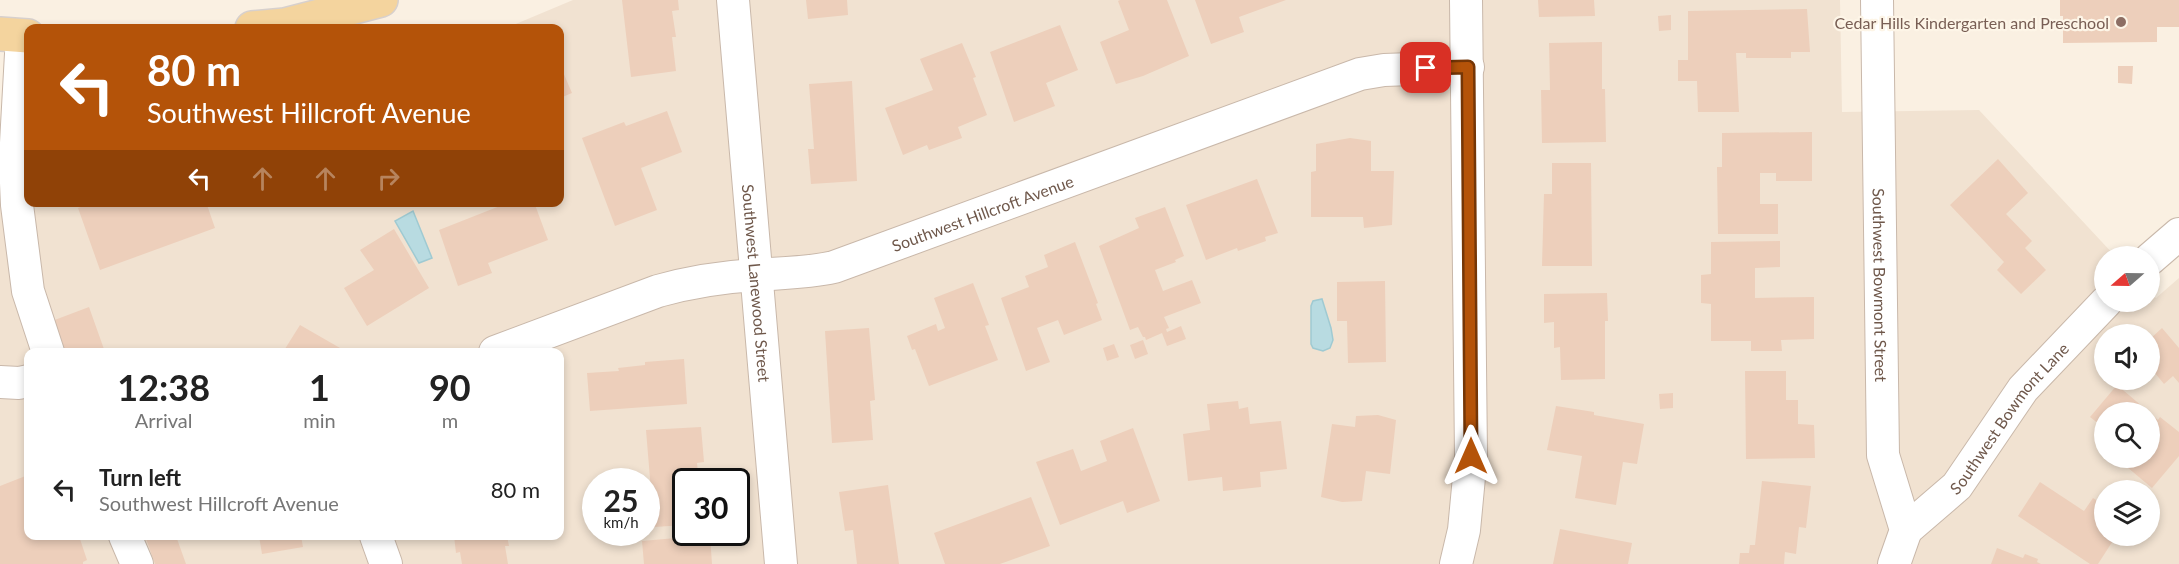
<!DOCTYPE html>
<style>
body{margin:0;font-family:Lato,sans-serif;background:#f6f6f6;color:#222;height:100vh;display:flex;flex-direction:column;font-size:22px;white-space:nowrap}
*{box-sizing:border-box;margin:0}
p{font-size:20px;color:#767676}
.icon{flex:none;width:33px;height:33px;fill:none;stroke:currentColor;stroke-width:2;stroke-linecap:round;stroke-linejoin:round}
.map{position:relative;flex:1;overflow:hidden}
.sheet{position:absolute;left:24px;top:348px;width:540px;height:192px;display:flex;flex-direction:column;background:#fff;border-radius:12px;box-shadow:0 3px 9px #0003}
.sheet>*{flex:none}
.banner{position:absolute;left:24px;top:24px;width:540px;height:183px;border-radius:12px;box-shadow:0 3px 9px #0003;background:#b45309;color:#fff;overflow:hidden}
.needle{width:39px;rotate:250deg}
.fabs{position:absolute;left:2094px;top:246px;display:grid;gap:12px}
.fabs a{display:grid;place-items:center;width:66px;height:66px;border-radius:50%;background:#fff;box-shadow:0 3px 9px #0003;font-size:30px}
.speed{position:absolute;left:582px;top:468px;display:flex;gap:12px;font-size:30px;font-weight:700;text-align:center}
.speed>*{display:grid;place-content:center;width:78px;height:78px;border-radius:50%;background:#fff;box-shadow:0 3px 9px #0003;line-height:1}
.speed small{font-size:15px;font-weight:400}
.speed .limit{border:3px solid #111;border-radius:9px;background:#fff;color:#111}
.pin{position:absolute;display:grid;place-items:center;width:51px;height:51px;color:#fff;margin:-26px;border-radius:12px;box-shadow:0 3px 9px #0006}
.me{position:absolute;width:66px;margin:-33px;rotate:0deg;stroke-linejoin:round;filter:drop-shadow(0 0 4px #0008)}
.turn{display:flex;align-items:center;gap:21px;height:126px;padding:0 24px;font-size:27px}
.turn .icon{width:78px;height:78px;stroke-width:2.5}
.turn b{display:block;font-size:42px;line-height:51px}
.lanes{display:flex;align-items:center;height:57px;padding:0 24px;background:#0003;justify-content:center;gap:30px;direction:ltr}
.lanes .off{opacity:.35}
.eta{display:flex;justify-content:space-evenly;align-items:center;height:102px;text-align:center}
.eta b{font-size:36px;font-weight:700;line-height:42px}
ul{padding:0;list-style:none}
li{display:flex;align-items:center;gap:18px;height:78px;padding:0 24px}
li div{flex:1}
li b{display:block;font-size:22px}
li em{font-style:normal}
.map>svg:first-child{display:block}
.residential{fill:#f1e2d1;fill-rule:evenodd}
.water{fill:#b8dbe1;stroke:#9fcad2;stroke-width:1.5}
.building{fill:#edcfbb}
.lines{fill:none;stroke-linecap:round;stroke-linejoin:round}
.minor-casing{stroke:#c9b8aa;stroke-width:34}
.major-casing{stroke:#d7d0cd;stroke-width:36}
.minor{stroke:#fff;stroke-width:32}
.major{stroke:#f4d49e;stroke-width:33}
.route-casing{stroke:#753606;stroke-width:15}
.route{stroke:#b45309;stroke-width:10}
.education-dot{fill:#8d6e63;stroke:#fdf5e7;stroke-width:2}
.labels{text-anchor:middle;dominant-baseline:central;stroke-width:4.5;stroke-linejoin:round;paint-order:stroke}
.education-label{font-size:16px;fill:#785e54;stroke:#fdf5e7;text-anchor:end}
.street-label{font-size:16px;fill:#6f584b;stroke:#fdf5e7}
</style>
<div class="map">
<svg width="2179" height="564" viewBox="0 0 2179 564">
<rect width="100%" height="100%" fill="#faf0e2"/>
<!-- residential -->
<path class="residential" d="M573 0H1840L1842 112 1979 110 2115 256H2104V302H2150V292L2156 298 2179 278V564H0V143L28 132V202H560V28H506ZM2104 334H2150V380H2104ZM28 352H560V536H28ZM2104 412H2150V458H2104ZM596 482H646V532H596ZM686 482H736V532H686ZM2104 490H2150V536H2104Z"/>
<!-- water -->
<path class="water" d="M413 211 432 258 419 263 395 221Z
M1322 299 1331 328 1333 340 1330 348 1323 351 1313 348 1311 344V306L1313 301Z"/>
<!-- building -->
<path class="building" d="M622 0H678L679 10 672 11 676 37H672L676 71 631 77Z
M806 0H847L848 15 808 19Z
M1120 0H1167L1189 56 1143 76 1116 84 1100 42 1129 30 1118 1Z
M1195 0H1286L1239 17 1244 32 1211 44Z
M1538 0H1594L1595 16 1539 17Z
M2060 0H2179V27H2157V42L2063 43V16H2060Z
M1807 9 1810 52H1791V58H1746V53H1736L1739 112H1698L1697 81H1678V60H1688V11Z
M1671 15V30L1659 31 1658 16Z
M1060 25 1078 70 1046 83 1055 106 1014 122 990 52Z
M1602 42V89H1605L1606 142 1542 143 1541 90H1550L1549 43Z
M962 43 976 77 973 78 987 115 958 127 962 138 929 150 927 145 903 155 885 108 933 90 920 59Z
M560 65 572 93 560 98Z
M2118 66H2133L2132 84 2118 83Z
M852 81 857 181 811 184 808 149H814L809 84Z
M667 111 682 152 641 168 657 210 615 226 582 138 624 122 626 126Z
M1812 132V181H1776V173H1760V204H1778V234H1718L1717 167H1722V133Z
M1350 138 1371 141V171H1394L1392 225 1364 228 1363 217H1311V172L1316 171V144Z
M1998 159 2028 193 2006 214 2032 241 2025 248 2046 270 2021 294 1997 270 2004 262 1950 205Z
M1552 163H1591L1592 266H1542L1544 194H1552Z
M1257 179 1278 233 1265 237 1266 241 1238 251 1237 248 1206 260 1186 205Z
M94 202H206L215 228 100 270 78 208Z
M510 202H534L548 240 488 263 492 273 458 286 439 230Z
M1165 207 1184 256 1175 260 1176 262 1155 270 1163 291 1192 280 1201 303 1164 317 1169 328 1166 329 1167 332 1181 326 1186 339 1167 346 1162 333 1146 340 1145 337H1143L1138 327 1130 330 1099 246 1139 228 1135 218Z
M394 229 429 288 367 326 344 288 374 270 360 250Z
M1780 241V267L1755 268V298L1814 297V339L1781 340 1782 351H1751V341H1711V304L1701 303V275L1711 274V242Z
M1075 242 1098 303 1096 304 1102 320 1064 335 1058 320 1037 328 1050 362 1026 371 1001 298 1029 287 1025 276 1048 267 1044 255Z
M1385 281 1386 362 1348 363 1347 321H1337V282Z
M973 283 989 325 985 326 998 360 929 386 915 349 912 350 907 336 936 324 938 331 945 328 934 298Z
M1607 293 1608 321H1605V379L1561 380 1560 347 1554 348V322L1544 323V294Z
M89 307 105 352H63L52 321Z
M300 325 347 352H283Z
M869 328 875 400 870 401 873 440 832 443 825 331Z
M2162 328 2179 348V383L2173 376 2164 384 2150 367V339Z
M1143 340 1148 354 1135 359 1130 345Z
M1114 344 1119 357 1107 361 1103 348Z
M684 359 687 404 590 411 587 373 619 371 618 368 645 365V362Z
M1745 371H1786V400H1798V424L1814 425 1815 458 1746 459Z
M2117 385 2149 412H2104V428L2090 417Z
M1673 393V408L1660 409 1659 394Z
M1238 401 1239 409 1248 407 1250 424 1281 421 1287 469 1260 472 1261 487 1223 491 1222 477 1188 481 1183 434 1210 430 1207 404Z
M1556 406 1594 412V415L1644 424 1637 464 1623 462 1616 505 1575 498 1582 456 1547 450Z
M2150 413 2158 420 2160 417 2179 432V456L2152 488 2121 462 2125 458H2150Z
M1378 415 1396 420 1390 474 1366 471 1362 501 1342 502 1321 497 1332 424 1355 427 1356 416Z
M701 427 704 462 697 463 699 482H686V525L654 527 646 430Z
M1133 428 1160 501 1127 513 1123 501 1060 525 1036 462 1073 449 1081 471 1107 461 1100 441Z
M28 475V536H79L87 560 83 562V564H0V486Z
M1762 481 1811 486 1806 528 1799 527 1796 554 1785 552 1784 564H1739L1740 553H1749L1750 545H1755Z
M2040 482 2084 511 2093 498 2104 505V536H2116L2098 564H2090L2018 516Z
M888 485 899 564H857L853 530 845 531 839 492Z
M1031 497 1050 546 1000 564H945L934 533Z
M1560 529 1632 543 1628 564H1553Z
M710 535 712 564H644L642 541Z
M145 536H176L186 564H155Z
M259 536H301L303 547 262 554Z
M454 536H507L509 546H505L508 564H462L460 552 456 553Z
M1997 548 2023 558 2025 554 2038 559 2037 562 2041 564H1991Z"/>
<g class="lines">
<defs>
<g id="minor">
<path id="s1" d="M733 0 781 564"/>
<path id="s2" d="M1877 0 1883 455 1906 530 1894 564"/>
<path d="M22 36 15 161 17 205 28 291 48 352"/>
<path d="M2150 259 2179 234"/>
<path id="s3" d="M495 352 658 291C690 282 722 277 755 275 782 273 807 273 834 267L1360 74 1384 70 1468 67"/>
<path d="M0 382 19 383 28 381"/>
<path id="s4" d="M1906 530 1957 486 2023 389 2106 302"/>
<path d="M125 536 137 564"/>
<path d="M376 536 386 564"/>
<path d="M1456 564 1464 530 1471 456 1466 0"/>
</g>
<path id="major" d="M252 28 285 25 381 0
M0 34 28 36"/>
</defs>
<!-- minor casing -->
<use href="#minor" class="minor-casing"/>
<!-- major casing -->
<use href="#major" class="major-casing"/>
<!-- minor -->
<use href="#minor" class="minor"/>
<!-- major -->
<use href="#major" class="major"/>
</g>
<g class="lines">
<defs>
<path id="route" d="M1426 68 1468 67 1471 456"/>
</defs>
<!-- route casing -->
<use href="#route" class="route-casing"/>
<!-- route -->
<use href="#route" class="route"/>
</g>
<!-- markers -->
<circle class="education-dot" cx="2121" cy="22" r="6"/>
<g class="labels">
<!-- education labels -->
<g class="education-label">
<text x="2109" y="22">Cedar Hills Kindergarten and Preschool</text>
</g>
<!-- street labels -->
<g class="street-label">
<text stroke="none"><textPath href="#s3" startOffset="510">Southwest Hillcroft Avenue</textPath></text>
<text stroke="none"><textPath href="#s1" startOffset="284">Southwest Lanewood Street</textPath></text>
<text stroke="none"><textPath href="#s2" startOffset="285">Southwest Bowmont Street</textPath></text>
<text stroke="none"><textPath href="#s4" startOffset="153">Southwest Bowmont Lane</textPath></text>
</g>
</g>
</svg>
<div class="fabs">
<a><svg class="needle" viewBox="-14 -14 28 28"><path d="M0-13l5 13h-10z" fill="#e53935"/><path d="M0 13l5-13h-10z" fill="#767676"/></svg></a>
<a><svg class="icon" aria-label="sound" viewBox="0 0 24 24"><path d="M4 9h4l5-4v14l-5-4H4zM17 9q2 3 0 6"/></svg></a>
<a><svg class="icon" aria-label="search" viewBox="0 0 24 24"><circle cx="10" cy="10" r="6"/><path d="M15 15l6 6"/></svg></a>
<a><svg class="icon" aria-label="layers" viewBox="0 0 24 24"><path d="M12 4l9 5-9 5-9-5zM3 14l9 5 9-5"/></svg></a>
</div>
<div class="speed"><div>25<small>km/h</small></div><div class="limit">30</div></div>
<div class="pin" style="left:1426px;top:68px;background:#d93025"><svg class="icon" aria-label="arrive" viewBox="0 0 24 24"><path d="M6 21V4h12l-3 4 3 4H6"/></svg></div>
<svg class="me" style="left:1471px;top:456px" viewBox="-20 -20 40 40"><path d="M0-17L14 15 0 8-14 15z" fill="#b45309" stroke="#fff" stroke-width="4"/></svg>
<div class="banner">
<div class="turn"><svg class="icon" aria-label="left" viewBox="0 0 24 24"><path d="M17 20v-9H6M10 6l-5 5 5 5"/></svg><div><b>80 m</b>Southwest Hillcroft Avenue</div></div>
<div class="lanes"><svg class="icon" aria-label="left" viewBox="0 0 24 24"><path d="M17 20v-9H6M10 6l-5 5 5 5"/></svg><svg class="icon off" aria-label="ahead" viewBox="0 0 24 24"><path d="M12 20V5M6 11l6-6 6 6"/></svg><svg class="icon off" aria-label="ahead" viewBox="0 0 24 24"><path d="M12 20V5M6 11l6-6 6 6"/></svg><svg class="icon off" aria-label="right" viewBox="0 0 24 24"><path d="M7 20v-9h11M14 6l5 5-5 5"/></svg></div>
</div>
<section class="sheet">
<div class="eta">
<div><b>12:38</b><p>Arrival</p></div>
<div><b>1</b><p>min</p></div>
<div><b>90</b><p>m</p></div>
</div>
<ul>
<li><svg class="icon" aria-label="left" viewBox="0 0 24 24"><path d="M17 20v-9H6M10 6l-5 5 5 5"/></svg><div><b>Turn left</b><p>Southwest Hillcroft Avenue</p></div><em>80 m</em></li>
</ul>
</section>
</div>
